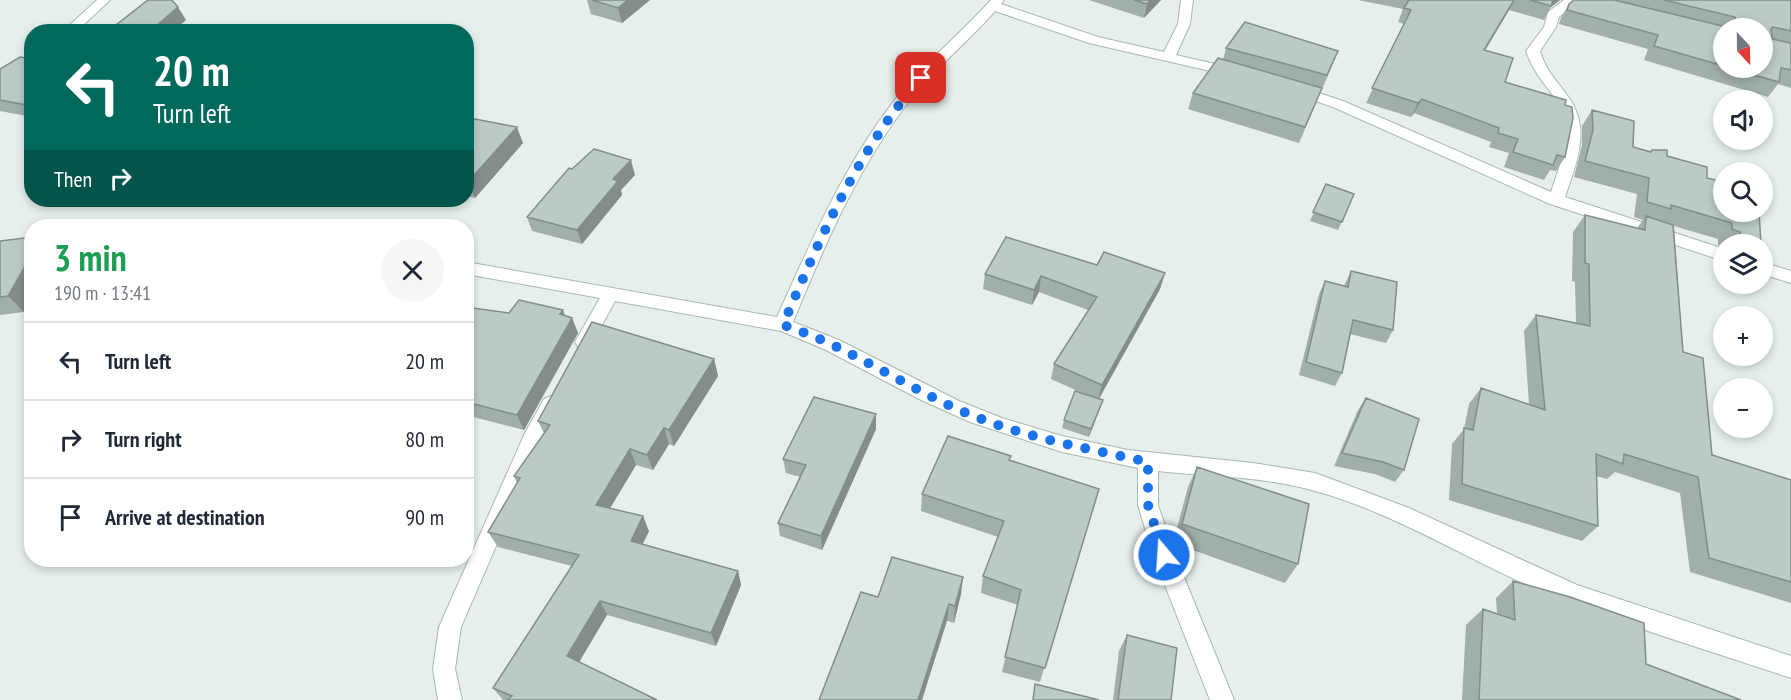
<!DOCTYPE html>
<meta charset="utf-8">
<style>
body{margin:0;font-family:"PT Sans Narrow",sans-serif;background:#f6f6f7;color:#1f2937;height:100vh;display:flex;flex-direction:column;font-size:22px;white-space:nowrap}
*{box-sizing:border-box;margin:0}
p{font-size:20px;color:#747a83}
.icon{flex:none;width:33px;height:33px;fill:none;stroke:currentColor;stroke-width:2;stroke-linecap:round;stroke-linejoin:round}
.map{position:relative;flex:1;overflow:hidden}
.side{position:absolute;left:24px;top:219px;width:450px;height:348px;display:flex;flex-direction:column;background:#fff;border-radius:24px;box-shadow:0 3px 9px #0003}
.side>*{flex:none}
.hud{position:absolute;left:24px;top:24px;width:450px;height:183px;border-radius:24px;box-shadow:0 3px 9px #0003;background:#00695c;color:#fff;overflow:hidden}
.needle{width:39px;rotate:158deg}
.buttons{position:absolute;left:1713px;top:18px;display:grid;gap:12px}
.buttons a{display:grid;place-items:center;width:60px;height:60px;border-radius:50%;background:#fff;box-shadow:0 3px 9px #0003;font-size:30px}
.pin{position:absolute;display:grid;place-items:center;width:51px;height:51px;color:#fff;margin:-26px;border-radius:12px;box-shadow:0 3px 9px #0006}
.me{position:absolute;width:66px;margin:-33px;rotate:342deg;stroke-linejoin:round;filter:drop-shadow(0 0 4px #0008)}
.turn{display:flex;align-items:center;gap:21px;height:126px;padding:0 30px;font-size:27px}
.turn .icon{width:78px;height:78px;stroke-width:2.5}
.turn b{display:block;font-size:42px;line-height:51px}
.then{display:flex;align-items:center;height:57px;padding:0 30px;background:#0003;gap:12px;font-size:22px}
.round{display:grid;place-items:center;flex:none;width:63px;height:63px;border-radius:32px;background:#f6f6f7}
.summary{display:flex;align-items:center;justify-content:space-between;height:102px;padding:0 30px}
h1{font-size:36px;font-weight:700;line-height:45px;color:#1e9e55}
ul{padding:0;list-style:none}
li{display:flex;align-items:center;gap:18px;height:78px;padding:0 30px;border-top:2px solid #e0e1e3}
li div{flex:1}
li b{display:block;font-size:22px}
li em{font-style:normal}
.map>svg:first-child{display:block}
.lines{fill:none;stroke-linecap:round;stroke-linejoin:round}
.minor-casing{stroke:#a8b8b2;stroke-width:2}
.minor{fill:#fff;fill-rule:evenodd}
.wall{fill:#a1aea9;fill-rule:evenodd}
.shaded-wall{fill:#838d89}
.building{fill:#bbcac4;stroke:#838d89;stroke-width:1.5}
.route{stroke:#1a73e8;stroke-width:10;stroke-dasharray:0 18}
</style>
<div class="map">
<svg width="1791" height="700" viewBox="0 0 1791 700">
<rect width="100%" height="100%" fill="#e6efeb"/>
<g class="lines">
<defs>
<path id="minor" d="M97 0H110L76 32H62Z
M991 0H1004L1001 4 1098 37 1164 52 1178 24 1181 0H1193L1190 24 1176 55 1241 70 1243 73 1236 77 1089 43 995 11C968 42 935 68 910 100 858 167 825 244 793 322L839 340 959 401 1002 418 1062 436 1128 450 1253 463 1315 473 1409 508 1577 585 1791 656V678C1705 649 1618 624 1534 588 1461 556 1392 512 1315 491 1264 476 1210 477 1158 471V505L1175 555 1234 700H1210L1153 555 1138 505V468L1062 452 970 422 921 400 826 350 781 331 615 301 590 347 584 349 578 347 575 342 600 298 466 274V262L777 317C812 239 847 159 901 92 929 59 962 32 991 0Z
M1564 0H1578L1559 17 1556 27 1540 51C1545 69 1556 80 1567 95 1592 128 1577 161 1565 197L1724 249V261L1550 204 1333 107 1290 92 1288 89 1295 85 1343 101 1551 192C1561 162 1576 127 1555 98 1544 83 1532 70 1526 51L1544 27 1548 12Z
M1762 262 1791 271V283L1762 274Z
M551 396 558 399 560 404 544 435 461 627 455 669 462 700H438L433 669 439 627 525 433 544 399Z"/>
</defs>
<!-- minor casing -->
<use href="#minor" class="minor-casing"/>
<!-- minor -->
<use href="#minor" class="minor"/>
</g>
<!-- wall -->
<path class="wall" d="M587 0H650L622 23 591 14Z
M1089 0H1161L1144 18Z
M1358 0H1560L1551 7 1544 20 1509 10 1485 50 1505 82 1565 105V157L1556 171 1550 170 1544 180 1504 167 1509 153 1489 147 1491 142 1414 113 1411 117 1366 103 1404 24 1398 22 1403 9Z
M1574 0H1791V88L1778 84 1768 97 1644 60 1648 49 1559 24 1561 18 1569 4ZM1724 28H1762V68H1724Z
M1226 48 1332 66 1299 143 1188 109 1193 93 1223 60Z
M32 59V117L0 111V69Z
M1592 110 1633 147 1650 152 1652 150 1667 156 1707 178 1761 244H1724V247L1718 245V239L1674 226 1683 352 1712 455 1791 480V603L1690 572 1680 493 1615 472 1607 479 1596 476 1598 526 1582 541 1449 500 1452 444 1464 429 1469 404 1481 388 1529 404 1524 331 1536 315 1576 323 1575 282 1572 281 1573 232 1585 215 1637 228 1643 220 1634 217 1637 194 1574 177 1582 145V126Z
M466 128 523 143 475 198 466 196Z
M635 175 621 190 622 195 582 244 532 231 527 217Z
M1326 184 1354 194 1338 230 1310 221Z
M32 237V298L24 312 0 315V241Z
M1097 265 1165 273 1160 289 1099 399 1103 400 1089 437 1062 428 1064 420 1089 396 1051 379 1054 364 1088 310 1039 292 1032 305 983 289 985 274Z
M1351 271 1393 330 1386 343 1350 334 1342 373 1335 386 1299 375 1319 294 1325 281 1344 286Z
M466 307 509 313 565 316 572 318 578 333 524 430 466 415Z
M714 359 718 376 674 446 669 444 653 470 636 465 610 508 649 531 642 545 738 571 741 585 716 646 607 615 579 662 657 700H503L493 688 572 566 498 547 488 532 517 483 514 476 544 433 538 421Z
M1366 398 1404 470 1395 482 1375 474 1334 466 1358 410Z
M876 414V429L822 550 780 536 778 523 800 477 786 473 783 459Z
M1010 460 1099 489 1040 682 1002 672 1018 605 981 593 983 576 998 537 921 511 922 494Z
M1197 467 1298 564 1285 583 1173 543 1188 487Z
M1513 581 1646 664 1741 700H1462L1466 625 1483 609 1497 614 1496 598Z
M961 594 954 623 878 597Z
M1127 635 1171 700H1113L1119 651Z"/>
<!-- shaded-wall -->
<path class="shaded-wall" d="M628 0H650L622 23 618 8Z
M1151 0H1161L1144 18 1147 4Z
M1514 0 1509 10 1477 64 1484 50Z
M1552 0H1560L1551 7Z
M178 7 186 20 172 32H149Z
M1422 99 1414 113 1411 117 1418 103Z
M517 127 523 143 475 198 468 182Z
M631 160 635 175 621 190 622 195 582 244 577 230 613 179Z
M32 254V298L24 312 8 296Z
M1165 273 1160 289 1098 400 1102 385Z
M1041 276 1039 292 1032 305 1034 290Z
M563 310 568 324 572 318 578 333 524 430 517 415 560 314Z
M714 359 718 376 674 446 669 430Z
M1103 400 1100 408 1089 437 1091 429Z
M876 414V429L822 550 821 536Z
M664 428 669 444 653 470 647 455Z
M630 449 636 465 603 520 596 505Z
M643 516 649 531 637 556 631 541Z
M738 571 741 585 716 646 711 633Z
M963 577 961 594 954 623 955 606Z
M600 601 607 615 575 669 567 656Z
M949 604 947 621 922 700H918Z"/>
<!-- building -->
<path class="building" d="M148 0H172L178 7 149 32H107Z
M592 0H628L618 8Z
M1134 0H1151L1147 4Z
M1409 0H1514L1484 50 1513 58 1505 82 1566 100 1565 105 1572 107 1573 118 1565 157 1557 155 1553 165 1513 152 1518 139 1498 133 1499 128 1422 99 1418 103 1372 88 1411 10 1404 8Z
M1530 0H1553L1551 6Z
M1574 0H1614L1731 28H1724V66L1654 46 1658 35 1567 10 1569 4Z
M1664 0H1791V31L1773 27 1771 29 1772 39 1791 43V70L1781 68 1779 82 1728 68H1762V28H1735L1737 27 1735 17Z
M1245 22 1338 51 1327 75 1226 48Z
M20 57 32 59V106L0 100V69Z
M1218 58 1322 88 1305 127 1193 93Z
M1592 110 1634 121 1633 147 1651 152 1652 150H1667V156L1707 167V178L1724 182V212H1759L1761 244 1741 238 1740 232 1732 229V223L1671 205V209L1647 202 1649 178 1585 161 1593 130Z
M475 119 517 127 468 182 466 181V128Z
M594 149 631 160 613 179 618 181 577 230 527 217 569 168 572 169Z
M1326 184 1354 194 1342 222 1313 212Z
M1585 215 1645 230 1646 216 1673 225 1683 352 1703 358 1712 455 1791 480V582L1709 558 1698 477 1624 454 1623 464 1596 454 1598 526 1462 484 1464 428 1473 430 1481 388 1545 410 1536 315 1590 326 1589 264 1585 263Z
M32 237V254L8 296 0 297V241Z
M1006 237 1097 265 1104 252 1165 273 1102 385 1054 364 1097 297 1041 276 1034 290 985 274Z
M1351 271 1397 282 1393 330 1353 320 1342 373 1306 362 1325 281 1348 287Z
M519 300 563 310 560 314 572 318 517 415 466 402V307L509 313Z
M592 322 714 359 669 430 664 428 647 455 630 449 596 505 643 516 631 541 738 571 711 633 600 601 567 656 657 700H507L512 696 493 688 579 555 488 532 520 478 514 476 550 425 538 421Z
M1075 391 1103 400 1091 429 1064 420Z
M814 397 876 414 821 536 778 523 806 465 783 459Z
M1366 398 1419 419 1404 470 1383 462 1342 453Z
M948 436 1011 456 1009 460 1099 489 1045 668 1005 657 1021 590 983 576 1004 521 922 494Z
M1197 467 1309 504 1298 564 1182 524Z
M892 557 963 577 955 606 949 604 918 700H819L861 592 878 597Z
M1513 581 1570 597 1644 623 1646 664 1741 700H1479L1483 609 1515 620Z
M1127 635 1177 648 1171 700H1118Z
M1035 684 1099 700H1033Z"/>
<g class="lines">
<!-- route -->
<path class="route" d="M921 78C858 150 820 238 783 325 851 347 910 391 976 417 1032 439 1090 449 1148 462V505L1164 555"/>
</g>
</svg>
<div class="buttons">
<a><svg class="needle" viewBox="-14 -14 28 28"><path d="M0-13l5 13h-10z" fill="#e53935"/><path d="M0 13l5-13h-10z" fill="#747a83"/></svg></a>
<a><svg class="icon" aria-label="sound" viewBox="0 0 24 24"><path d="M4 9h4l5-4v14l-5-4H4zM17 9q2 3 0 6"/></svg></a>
<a><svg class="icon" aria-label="search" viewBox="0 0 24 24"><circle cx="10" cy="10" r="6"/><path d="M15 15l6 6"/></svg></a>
<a><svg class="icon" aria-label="layers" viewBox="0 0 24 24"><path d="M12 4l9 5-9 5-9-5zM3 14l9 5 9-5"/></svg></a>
<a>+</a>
<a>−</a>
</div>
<div class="pin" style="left:921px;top:78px;background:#d93025"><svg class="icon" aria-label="arrive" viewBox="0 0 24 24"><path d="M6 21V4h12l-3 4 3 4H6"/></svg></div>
<svg class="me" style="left:1164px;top:555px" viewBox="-20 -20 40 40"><circle r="17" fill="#1a73e8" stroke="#fff" stroke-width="3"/><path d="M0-11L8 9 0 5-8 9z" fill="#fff"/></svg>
<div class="hud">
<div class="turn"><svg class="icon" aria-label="left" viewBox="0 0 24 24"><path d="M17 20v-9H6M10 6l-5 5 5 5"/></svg><div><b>20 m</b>Turn left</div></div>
<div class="then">Then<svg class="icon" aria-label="right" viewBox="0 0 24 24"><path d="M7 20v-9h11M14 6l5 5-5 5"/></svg></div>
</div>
<section class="side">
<div class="summary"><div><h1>3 min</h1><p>190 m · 13:41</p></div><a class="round"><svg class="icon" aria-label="close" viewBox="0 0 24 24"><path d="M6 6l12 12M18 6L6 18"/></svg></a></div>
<ul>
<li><svg class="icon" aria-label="left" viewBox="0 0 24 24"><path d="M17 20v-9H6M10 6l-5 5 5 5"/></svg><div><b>Turn left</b></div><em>20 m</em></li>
<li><svg class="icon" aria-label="right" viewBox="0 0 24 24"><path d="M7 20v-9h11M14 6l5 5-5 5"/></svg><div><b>Turn right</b></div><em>80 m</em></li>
<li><svg class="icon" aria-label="arrive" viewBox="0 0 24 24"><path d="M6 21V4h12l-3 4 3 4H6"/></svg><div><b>Arrive at destination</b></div><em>90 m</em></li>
</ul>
</section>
</div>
